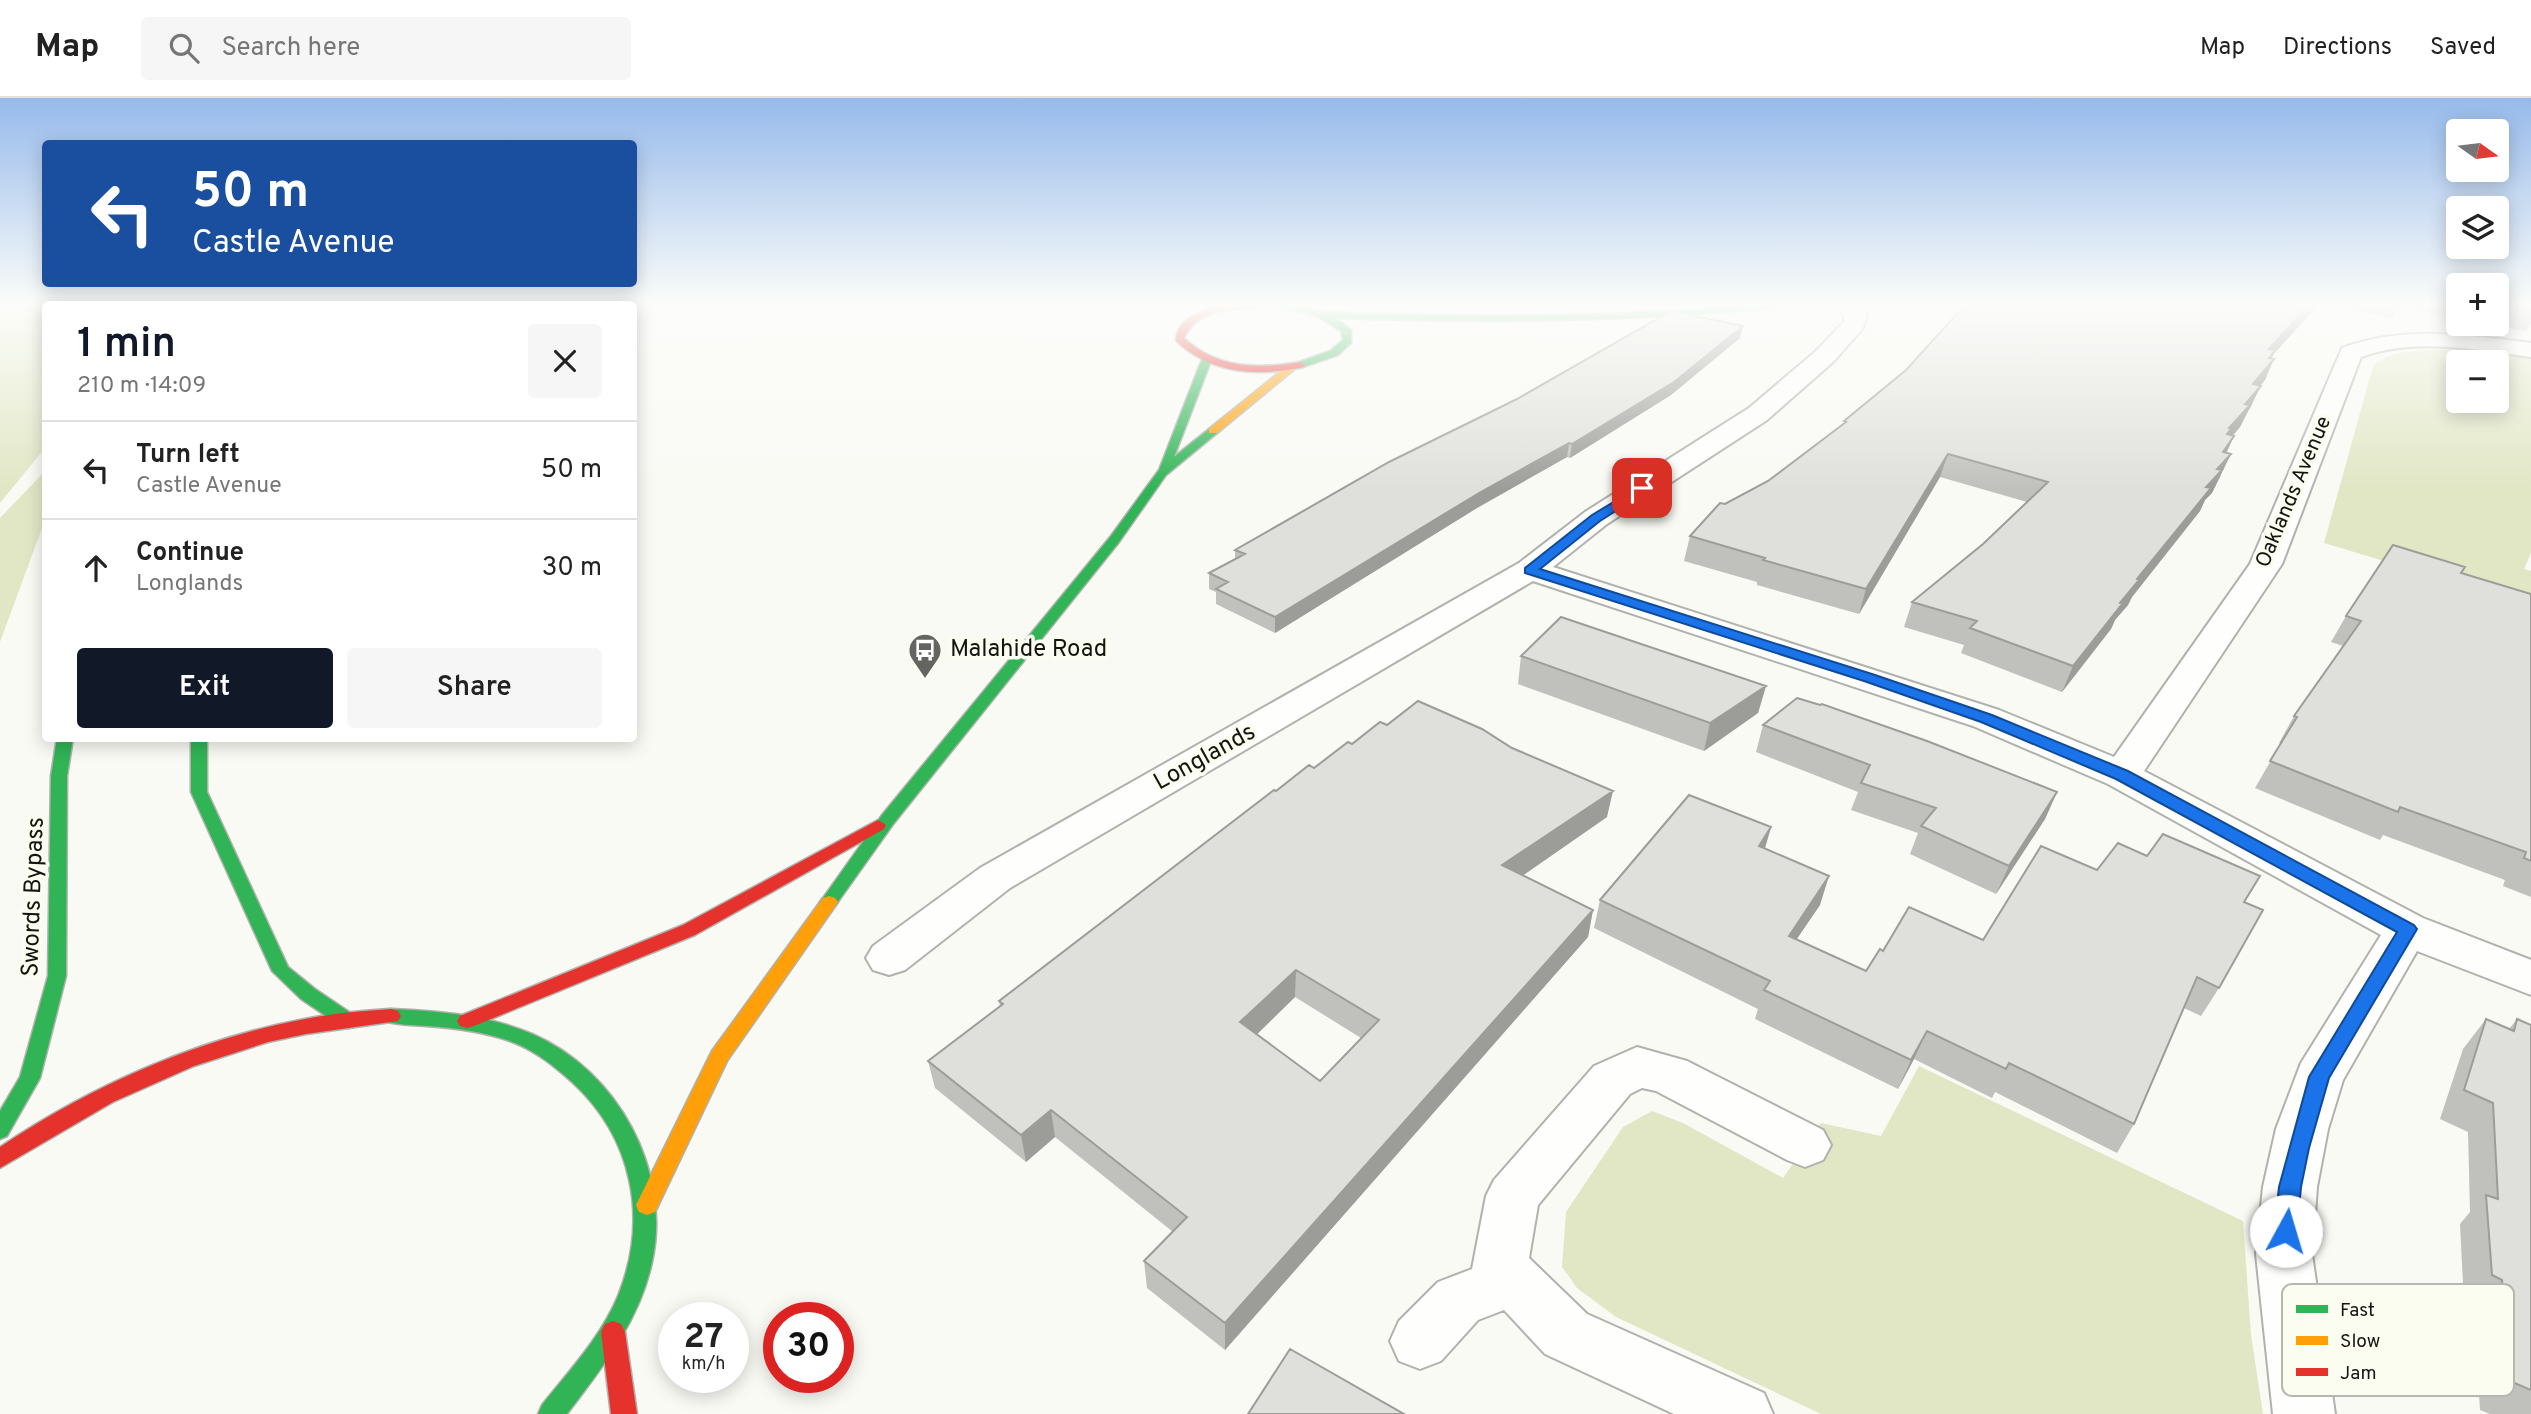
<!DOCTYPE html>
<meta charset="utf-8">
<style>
body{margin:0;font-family:Overpass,sans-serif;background:#f6f6f6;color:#222;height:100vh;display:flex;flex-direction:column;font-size:26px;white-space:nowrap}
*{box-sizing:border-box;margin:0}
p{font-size:23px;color:#767676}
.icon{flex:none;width:38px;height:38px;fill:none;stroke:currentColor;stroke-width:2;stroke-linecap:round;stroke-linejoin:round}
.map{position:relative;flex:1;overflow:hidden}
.sheet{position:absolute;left:42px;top:203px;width:595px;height:441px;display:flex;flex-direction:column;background:#fff;border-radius:7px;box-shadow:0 4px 18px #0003}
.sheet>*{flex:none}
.banner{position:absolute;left:42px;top:42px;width:595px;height:147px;border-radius:7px;box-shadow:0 4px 18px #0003;background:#1a4fa0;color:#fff;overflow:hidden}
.needle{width:46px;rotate:104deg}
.tools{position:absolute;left:2446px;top:21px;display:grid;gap:14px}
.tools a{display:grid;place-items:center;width:63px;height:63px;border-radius:7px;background:#fff;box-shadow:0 4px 18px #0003;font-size:35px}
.speed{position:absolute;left:658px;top:1204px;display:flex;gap:14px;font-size:35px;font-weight:700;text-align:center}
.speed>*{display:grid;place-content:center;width:91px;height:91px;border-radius:50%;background:#fff;box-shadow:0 4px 18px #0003;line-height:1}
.speed small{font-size:18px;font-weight:400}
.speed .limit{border:10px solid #d22;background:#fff;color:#111}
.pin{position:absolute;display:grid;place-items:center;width:60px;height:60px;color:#fff;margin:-30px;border-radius:14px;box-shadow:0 4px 10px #0006}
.me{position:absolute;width:77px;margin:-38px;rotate:6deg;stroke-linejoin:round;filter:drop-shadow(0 0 5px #0008)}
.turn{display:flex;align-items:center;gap:24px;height:147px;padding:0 35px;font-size:32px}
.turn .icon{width:91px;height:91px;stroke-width:2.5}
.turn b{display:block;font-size:49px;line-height:60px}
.round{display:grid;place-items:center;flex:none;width:74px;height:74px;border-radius:7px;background:#f6f6f6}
.head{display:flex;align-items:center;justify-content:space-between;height:119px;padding:0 35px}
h1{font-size:42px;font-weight:600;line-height:52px;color:#111827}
.primary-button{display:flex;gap:14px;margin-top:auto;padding:14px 35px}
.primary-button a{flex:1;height:80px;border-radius:7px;background:#111827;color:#fff;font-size:28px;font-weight:600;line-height:80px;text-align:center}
.primary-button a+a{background:#f6f6f6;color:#222}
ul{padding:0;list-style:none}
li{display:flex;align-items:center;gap:21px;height:98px;padding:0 35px;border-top:2px solid #e0e0e0}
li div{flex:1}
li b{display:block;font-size:26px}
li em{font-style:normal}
header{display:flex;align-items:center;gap:42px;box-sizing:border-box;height:98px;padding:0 35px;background:#fff;border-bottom:2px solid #e0e0e0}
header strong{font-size:33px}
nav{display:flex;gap:38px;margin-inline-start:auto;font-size:24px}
.search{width:490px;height:63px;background:#f6f6f6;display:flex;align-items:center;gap:18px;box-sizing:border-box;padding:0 24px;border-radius:7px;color:#767676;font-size:26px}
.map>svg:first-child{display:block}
.green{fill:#e1e7c5;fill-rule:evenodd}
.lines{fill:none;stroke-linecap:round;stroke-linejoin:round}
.street-casing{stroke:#b1b2ad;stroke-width:4}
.fast-casing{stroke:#b1b2ad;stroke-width:3}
.slow-casing{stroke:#b1b2ad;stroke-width:3}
.jam-casing{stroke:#b1b2ad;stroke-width:3}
.street{fill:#fefefd;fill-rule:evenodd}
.fast{fill:#30b455;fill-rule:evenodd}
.slow{fill:#ff9f0a;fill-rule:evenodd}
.jam{fill:#e5322d;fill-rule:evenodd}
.wall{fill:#c0c1bc;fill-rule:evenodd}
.shaded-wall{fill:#9c9d99}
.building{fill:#dfe0db;stroke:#9c9d99;stroke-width:2;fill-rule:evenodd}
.route{fill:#1a73e8;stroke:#114b97;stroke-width:2}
.labels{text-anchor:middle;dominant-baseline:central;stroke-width:7;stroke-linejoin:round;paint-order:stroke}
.far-street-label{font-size:21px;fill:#141511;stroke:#fbfdf1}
.poi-label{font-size:24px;fill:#141511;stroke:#fbfdf1;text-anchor:start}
.street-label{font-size:24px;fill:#141511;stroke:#fbfdf1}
.key{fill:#fbfdf1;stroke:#b6b7ae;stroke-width:2}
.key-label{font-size:19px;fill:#141511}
</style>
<header>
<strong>Map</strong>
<div class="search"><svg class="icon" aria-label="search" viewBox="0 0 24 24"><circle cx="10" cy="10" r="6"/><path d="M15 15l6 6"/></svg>Search here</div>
<nav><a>Map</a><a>Directions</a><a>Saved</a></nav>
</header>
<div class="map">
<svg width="2531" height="1316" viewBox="0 0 2531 1316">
<rect width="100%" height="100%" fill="#f9faf4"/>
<!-- green -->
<path class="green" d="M0 207H46L45 350 0 405Z
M2456 252 2531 260V455L2524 471 2531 473V507L2324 445 2373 268C2394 249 2428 253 2456 252ZM2459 264H2497V303H2459Z
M45 373V422L0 544V420Z
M1919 968 2243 1123 2251 1237 2263 1316H1821L1616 1219 1577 1190 1562 1169 1566 1114 1623 1029 1652 1013 1683 1025 1783 1080 1821 1025 1881 1038Z"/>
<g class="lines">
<defs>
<path id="street" d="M1834 207H1859L1867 216 1863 230 1834 263 1767 322 1607 426 1553 469 1999 612 2114 659 2250 466 2342 250C2405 227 2466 237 2531 245V259C2475 252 2416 239 2361 259L2282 466 2144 673 2423 820 2531 862V897L2417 853 2343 982 2328 1031 2317 1089 2312 1156 2335 1316H2273L2256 1156 2263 1089 2276 1031 2301 965 2381 837 2108 686 1973 628 1533 483 1010 790 905 872 889 877 873 872 866 860 873 848 980 770 1519 465 1585 414 1749 310 1816 253 1844 224V218Z
M1637 949 1687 963 1823 1032 1831 1047 1823 1062 1805 1069 1787 1062 1656 993 1642 990 1630 996 1538 1107 1529 1160 1587 1216 1764 1295 1773 1316H1674L1545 1256 1504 1212 1478 1222 1441 1263 1420 1271 1399 1263 1390 1243 1399 1223 1438 1184 1472 1171 1486 1098 1494 1082 1594 968Z"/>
<path id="fast" d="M1266 207H1297L1325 214 1493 218 1605 216 1777 207 1772 210C1627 224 1482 225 1336 220L1351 232V245L1338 257 1300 270 1295 267 1296 265 1330 253 1343 242 1341 233 1317 218Z
M1202 261 1211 263 1174 359 1209 331H1217V335L1166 377 1119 444 894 725 835 808H823L820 804 823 800 882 717 1111 438 1159 372Z
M57 640H73L67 678 66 878 40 980 7 1038 0 1041V1013L20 979 48 878 51 678Z
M191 640H207V694L288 869 315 891 355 918 358 923 355 928 348 930 341 928 301 901 272 873 191 694Z
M391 911C439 913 488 917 532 936 618 973 672 1073 652 1164 640 1222 602 1270 567 1316H538L542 1307C569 1273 601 1239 618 1198 649 1121 633 1040 572 984 554 968 537 954 515 945 487 934 456 930 426 928 412 927 397 927 384 923L381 918 384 913Z"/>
<path id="slow" d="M1287 268 1296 270 1217 335H1209V331Z
M829 798 835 800 838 804 727 963 655 1114 647 1117 639 1114 636 1107 712 953 823 800Z"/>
<path id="jam" d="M1225 207H1259L1254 210C1226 211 1197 213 1184 240 1218 271 1258 271 1300 264L1305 267 1304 269C1258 279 1211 276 1176 243 1176 220 1205 210 1225 207Z
M878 722 886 727 884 731 695 837 474 928 467 930 460 928 457 923 460 918 683 827Z
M391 911 398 913 401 918 398 923 306 936 268 944 194 968 113 1004 0 1070V1049C91 988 197 941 305 921 334 915 363 913 391 911Z
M613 1223 621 1226 625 1234 637 1316H611L601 1234 605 1226Z"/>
</defs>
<!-- street casing -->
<use href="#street" class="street-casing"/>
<!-- fast casing -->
<use href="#fast" class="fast-casing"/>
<!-- slow casing -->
<use href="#slow" class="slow-casing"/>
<!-- jam casing -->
<use href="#jam" class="jam-casing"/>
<!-- street -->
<use href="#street" class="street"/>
<!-- fast -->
<use href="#fast" class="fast"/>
<!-- slow -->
<use href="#slow" class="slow"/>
<!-- jam -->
<use href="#jam" class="jam"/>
</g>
<!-- wall -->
<path class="wall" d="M1965 207H2318L2273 257 2265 282 2260 288 2251 309 2248 313 2240 329 2233 338H2234L2226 355 2220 379 2212 395 2205 402 2200 413 2132 499 2128 507 2115 522 2111 531 2062 594 1961 555 1964 547 1904 529 1912 504 1983 446 2027 404 1940 379 1859 516 1757 487V484L1684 463 1690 438 1725 406 1768 383 1843 327 1844 323 1906 272Z
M2328 207H2459V220L2400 208 2392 220Z
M2497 207H2531V225L2526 233 2489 226H2497Z
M1740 240 1671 297 1570 360 1567 359 1477 410 1275 535 1216 506V494L1209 491V475L1235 461V452Z
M2461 475 2531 496V799L2503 788 2505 782 2383 737 2380 742 2255 690 2281 645H2279L2294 618 2343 548 2331 544 2346 518Z
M1521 558 1766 588 1758 615 1704 653 1518 586Z
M1387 627 1607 719 1523 777 1593 812 1588 839 1225 1252 1147 1190 1144 1163 1173 1134 1055 1039 1026 1064 935 990 928 963 1000 909 999 903 1276 693 1352 646ZM1295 899 1361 940 1320 983 1257 936Z
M1763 627 2057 694 2045 721 1996 796 1910 756 1918 735 1851 712 1858 694 1756 654Z
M1771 729 1765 750 1820 807 1796 842 1866 873 1883 853 1983 842 2097 772 2147 758 2260 778 2245 804 2219 890 2201 918 2184 910 2134 1026 2117 1055 1995 994 1992 1000 1914 961 1898 991 1755 921 1758 911 1594 830 1600 802Z
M2486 921 2509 931 2517 921 2531 927V1316H2490L2480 1312 2474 1211 2464 1206 2460 1126 2470 1114 2468 1034 2440 1021 2463 951Z"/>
<!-- shaded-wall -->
<path class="shaded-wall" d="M2309 207H2318L2273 257 2266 271 2274 261 2265 282 2250 300 2261 288 2240 329 2224 347 2221 353 2229 330 2269 251Z
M1743 228 1740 240 1671 297 1570 360 1572 346Z
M2234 338 2224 360 2223 354Z
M1569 345 1567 359 1477 410 1275 535V519L1479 395Z
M1948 356 1940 379 1859 516 1866 491Z
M2231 356 2212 395 2205 402 2200 413 2132 499 2128 507 2115 522 2111 531 2062 594 2073 568 2206 389 2217 371Z
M1766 588 1758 615 1704 653 1710 625Z
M1613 693 1607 719 1499 794 1502 767Z
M2057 694 2045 721 1996 796 2009 768Z
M1771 729 1763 757 1759 748Z
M1829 778 1820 807 1779 867 1789 838Z
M1593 812 1588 839 1225 1252V1225Z
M1296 872 1295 899 1241 952 1240 924Z
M1927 933 1914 961 1898 991 1911 962Z
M1051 1012 1055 1039 1026 1064 1021 1037Z"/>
<!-- building -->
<path class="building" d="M1965 207H2309L2269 251 2275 252 2269 260 2274 261 2253 286 2261 288 2245 306 2250 307 2229 330 2231 331 2227 336 2234 338 2223 354 2231 356 2217 371 2222 372 2206 389 2211 390 2137 481 2139 482 2120 505 2122 506 2073 568 1970 530 1977 523 1912 504 1983 446 2048 384 1948 356 1866 491 1763 462 1765 460 1690 438 1720 405 1725 406 1768 383 1846 324 1844 323 1906 272Z
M2504 207H2531V212Z
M1671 213 1743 228 1674 284 1572 346 1569 345 1479 395 1275 519 1216 491 1228 484 1209 475 1245 456 1235 452 1389 364 1517 301Z
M2393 447 2465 469 2461 475 2531 496V763L2524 760 2526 754 2400 709 2398 714 2270 663 2297 619 2294 618 2361 523 2346 518Z
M1561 519 1766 588 1710 625 1521 558Z
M1797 600 1820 607 1822 606 1927 643 2057 694 2009 768 1921 728 1936 710 1861 685 1870 667 1763 627Z
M1418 603 1482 631 1512 650 1613 693 1502 767 1593 812 1225 1225 1144 1163 1187 1119 1051 1012 1021 1037 928 963 1003 906 999 903 1274 692 1276 693 1309 667 1314 670 1348 644 1352 646 1380 624 1387 627ZM1296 872 1379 922 1320 983 1240 924Z
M1689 697 1771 729 1759 748 1829 778 1789 838 1866 873 1880 851 1883 853 1909 809 1983 842 2041 748 2097 772 2118 745 2147 758 2163 736 2260 778 2244 804 2263 812 2219 890 2197 879 2134 1026 2009 965 2006 971 1927 933 1911 962 1764 892 1770 883 1600 802Z
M2486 921 2514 933 2517 921 2531 927V1292L2510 1283 2502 1182 2492 1177 2486 1097 2498 1101 2493 1005 2464 992Z
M1290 1251 1404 1316H1248Z"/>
<!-- sky -->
<linearGradient id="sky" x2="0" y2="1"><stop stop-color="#96baeb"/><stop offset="0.53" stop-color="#fcfdfa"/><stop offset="1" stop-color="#fcfdfa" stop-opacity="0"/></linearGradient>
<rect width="2531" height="391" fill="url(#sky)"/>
<!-- route -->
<path class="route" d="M1642 387 1647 388V393L1600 423 1540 471 1875 577 1992 617 2128 673 2414 827 2417 831 2329 980 2309 1050 2301 1089 2297 1133 2294 1140 2286 1143 2278 1140 2274 1133 2279 1089 2309 979 2397 834 2116 681 1981 624 1864 583 1525 475V470L1592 417Z"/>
<!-- icons -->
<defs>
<symbol id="bus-pin" viewBox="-11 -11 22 30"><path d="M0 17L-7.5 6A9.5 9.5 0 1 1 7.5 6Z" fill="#646560" stroke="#fbfdf1"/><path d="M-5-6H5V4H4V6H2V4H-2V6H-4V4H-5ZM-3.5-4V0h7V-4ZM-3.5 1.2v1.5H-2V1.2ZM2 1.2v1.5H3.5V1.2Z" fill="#fff"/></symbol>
</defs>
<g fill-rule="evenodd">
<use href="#bus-pin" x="906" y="533" width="38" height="52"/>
</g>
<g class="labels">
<!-- far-street labels -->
<g class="far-street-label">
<text transform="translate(2294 394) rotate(-67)">Oaklands Avenue</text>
</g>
<!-- poi labels -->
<g class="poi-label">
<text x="950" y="552">Malahide Road</text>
</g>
<!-- street labels -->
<g class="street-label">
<text transform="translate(1205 660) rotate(-29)">Longlands</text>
<text transform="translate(34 799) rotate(-88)">Swords Bypass</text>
</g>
</g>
<!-- legend -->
<rect x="2282" y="1186" width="232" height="112" rx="10" class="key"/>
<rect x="2296" y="1207" width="32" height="8" fill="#30b455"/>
<rect x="2296" y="1238" width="32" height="9" fill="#ff9f0a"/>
<rect x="2296" y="1270" width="32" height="8" fill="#e5322d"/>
<g class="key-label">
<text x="2340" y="1218">Fast</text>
<text x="2340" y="1249">Slow</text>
<text x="2340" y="1281">Jam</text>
</g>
</svg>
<div class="tools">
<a><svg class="needle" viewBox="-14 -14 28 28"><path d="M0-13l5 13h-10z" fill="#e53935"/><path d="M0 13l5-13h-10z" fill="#767676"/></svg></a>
<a><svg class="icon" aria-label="layers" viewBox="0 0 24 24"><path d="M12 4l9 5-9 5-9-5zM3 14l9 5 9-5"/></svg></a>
<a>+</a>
<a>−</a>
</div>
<div class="speed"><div>27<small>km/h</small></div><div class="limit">30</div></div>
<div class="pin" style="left:1642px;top:390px;background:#d93025"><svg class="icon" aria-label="arrive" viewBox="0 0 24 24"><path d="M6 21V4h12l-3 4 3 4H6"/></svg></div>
<svg class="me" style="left:2286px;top:1133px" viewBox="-20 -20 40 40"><circle r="19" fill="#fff"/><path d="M0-13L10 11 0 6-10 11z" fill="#1a73e8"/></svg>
<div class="banner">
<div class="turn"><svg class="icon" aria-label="left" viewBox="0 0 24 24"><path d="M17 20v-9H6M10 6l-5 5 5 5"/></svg><div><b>50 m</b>Castle Avenue</div></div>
</div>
<section class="sheet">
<div class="head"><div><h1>1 min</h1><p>210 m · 14:09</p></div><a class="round"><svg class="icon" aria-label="close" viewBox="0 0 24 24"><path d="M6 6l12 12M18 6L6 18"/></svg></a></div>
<ul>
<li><svg class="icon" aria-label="left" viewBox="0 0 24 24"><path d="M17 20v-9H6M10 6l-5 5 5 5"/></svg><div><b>Turn left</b><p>Castle Avenue</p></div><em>50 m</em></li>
<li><svg class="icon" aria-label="ahead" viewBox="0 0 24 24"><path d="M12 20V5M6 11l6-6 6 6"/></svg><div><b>Continue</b><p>Longlands</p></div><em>30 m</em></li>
</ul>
<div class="primary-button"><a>Exit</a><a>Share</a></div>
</section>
</div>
